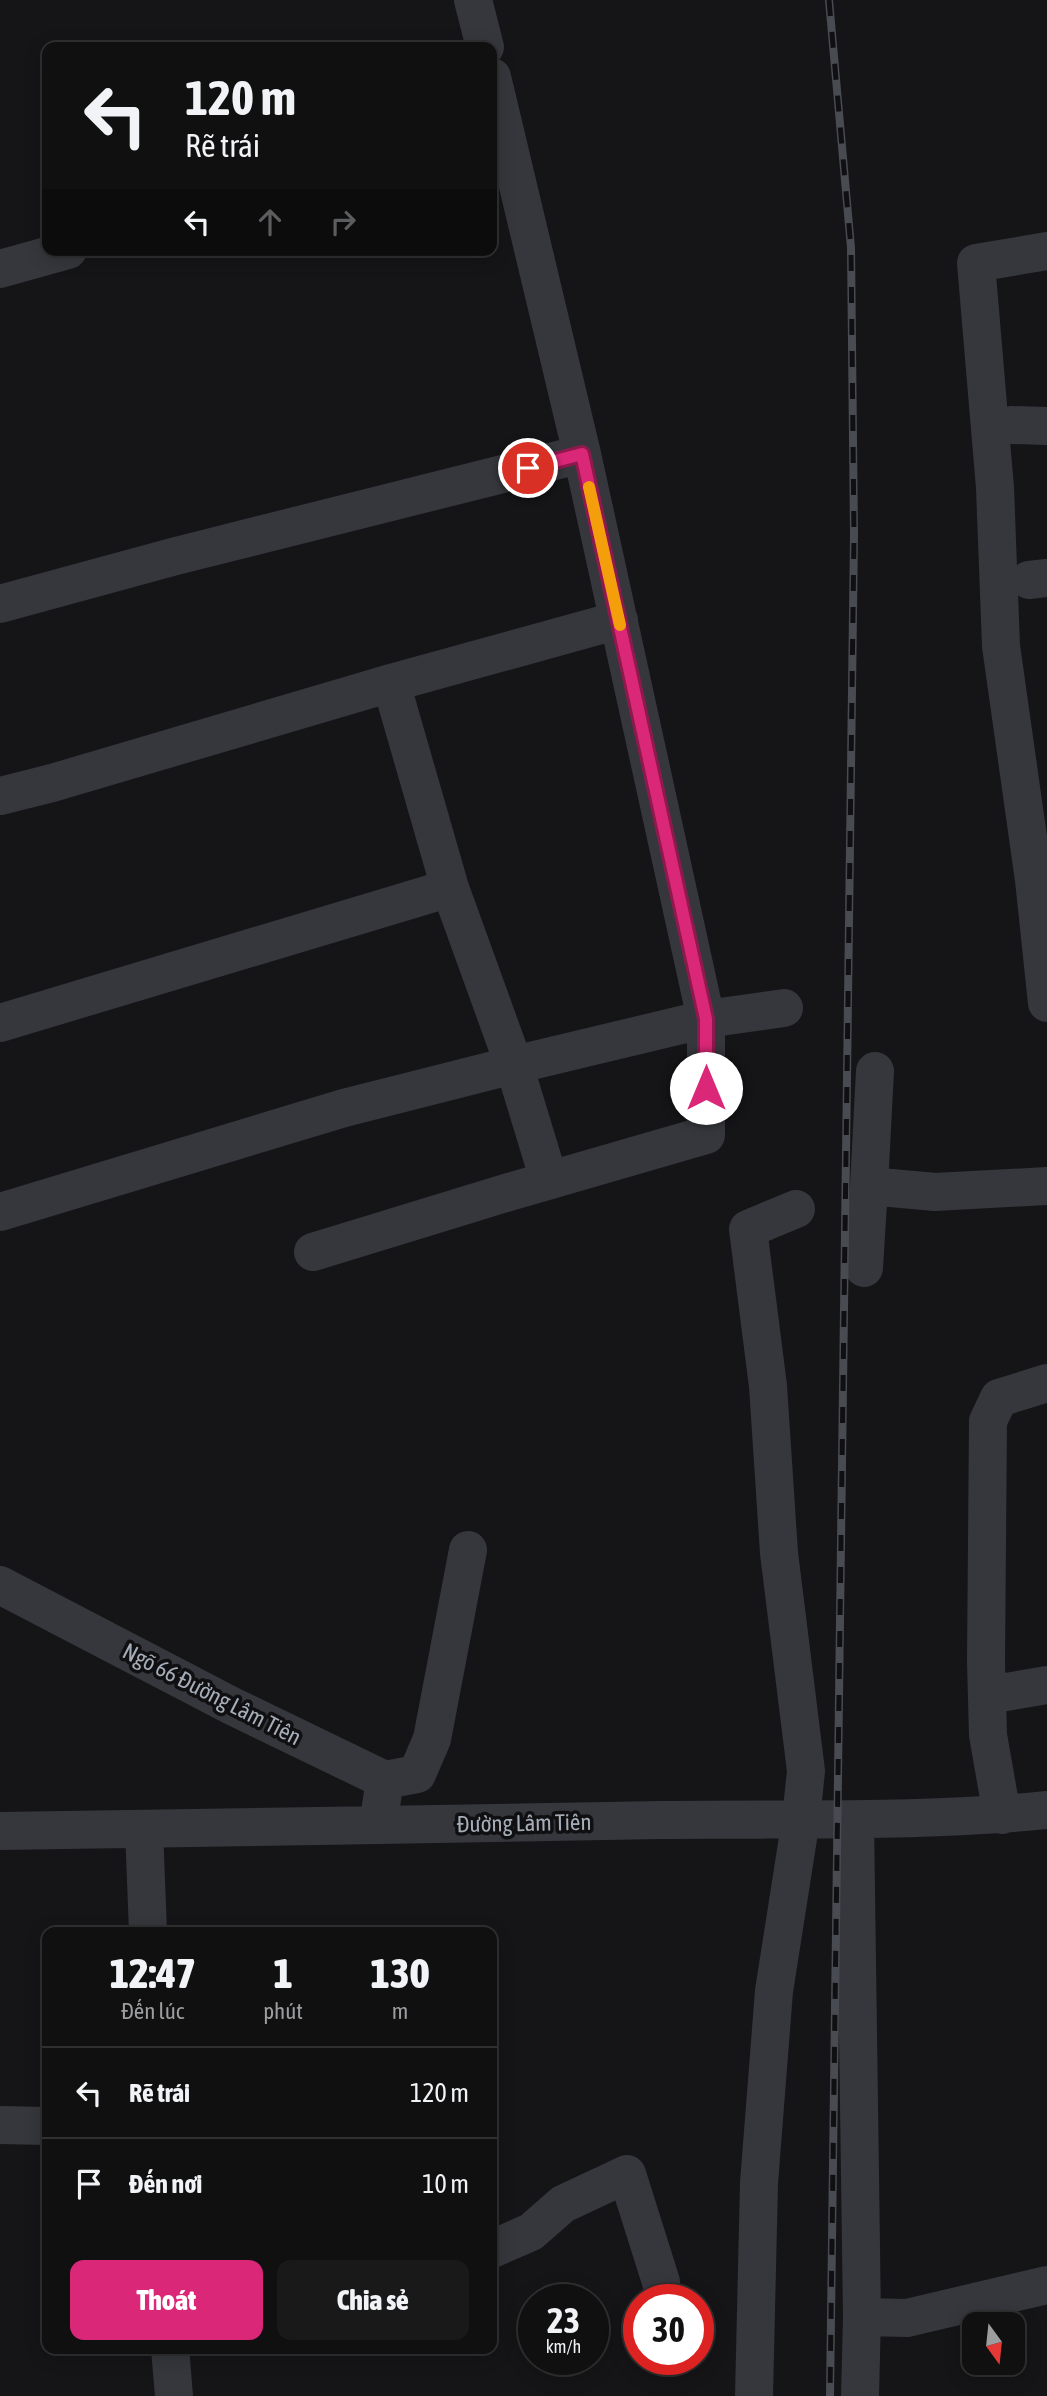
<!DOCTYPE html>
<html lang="vi">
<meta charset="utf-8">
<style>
body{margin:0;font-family:"Asap Condensed",sans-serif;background:#19191a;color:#f1f3f6;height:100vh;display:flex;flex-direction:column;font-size:26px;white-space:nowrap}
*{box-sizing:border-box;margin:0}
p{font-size:23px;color:#9c9d9f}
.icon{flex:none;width:38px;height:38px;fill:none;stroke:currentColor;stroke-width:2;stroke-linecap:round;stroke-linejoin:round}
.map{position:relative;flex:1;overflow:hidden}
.sheet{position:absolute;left:42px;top:1927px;width:455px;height:427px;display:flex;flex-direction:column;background:#101011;border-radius:14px;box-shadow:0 4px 18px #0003,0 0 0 2px #303031}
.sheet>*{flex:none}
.hud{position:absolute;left:42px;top:42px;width:455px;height:214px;border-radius:14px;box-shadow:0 4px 18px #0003,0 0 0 2px #303031;background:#101011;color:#f1f3f6;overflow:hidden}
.needle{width:46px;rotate:165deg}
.controls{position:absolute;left:962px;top:2312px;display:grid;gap:14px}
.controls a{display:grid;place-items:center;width:63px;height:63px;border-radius:14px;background:#101011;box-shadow:0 4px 18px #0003,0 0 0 2px #303031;font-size:35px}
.speed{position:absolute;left:518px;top:2284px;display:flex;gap:14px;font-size:35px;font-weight:700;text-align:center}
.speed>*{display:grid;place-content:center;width:91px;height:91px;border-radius:50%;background:#101011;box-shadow:0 4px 18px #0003,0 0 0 2px #303031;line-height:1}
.speed small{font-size:18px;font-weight:400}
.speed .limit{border:10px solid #d22;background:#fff;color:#111}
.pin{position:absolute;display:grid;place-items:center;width:60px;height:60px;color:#fff;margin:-30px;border:4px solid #fff;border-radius:50%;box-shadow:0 2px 7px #0007}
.me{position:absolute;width:77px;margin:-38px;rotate:0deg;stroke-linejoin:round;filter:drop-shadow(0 0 5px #0008)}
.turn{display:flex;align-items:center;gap:24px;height:147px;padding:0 28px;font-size:32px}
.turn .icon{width:91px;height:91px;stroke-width:2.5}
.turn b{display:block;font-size:49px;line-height:60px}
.lanes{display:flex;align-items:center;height:66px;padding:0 28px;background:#0003;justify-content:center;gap:35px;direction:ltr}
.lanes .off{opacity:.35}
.eta{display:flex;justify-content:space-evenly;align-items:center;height:119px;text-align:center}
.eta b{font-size:42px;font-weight:800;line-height:49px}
.action{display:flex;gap:14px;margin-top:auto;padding:14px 28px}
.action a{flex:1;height:80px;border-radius:14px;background:#db2777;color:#fff;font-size:28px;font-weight:800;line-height:80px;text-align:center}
.action a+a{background:#19191a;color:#f1f3f6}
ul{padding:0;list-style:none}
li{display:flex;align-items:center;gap:21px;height:91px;padding:0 28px;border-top:2px solid #303031}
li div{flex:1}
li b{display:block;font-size:26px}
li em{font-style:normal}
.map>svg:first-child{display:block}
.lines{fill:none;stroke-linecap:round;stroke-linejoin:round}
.minor{stroke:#35373c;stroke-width:38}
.rail-casing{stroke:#484b51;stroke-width:8}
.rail{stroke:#101012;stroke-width:5;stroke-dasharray:16;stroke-linecap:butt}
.route-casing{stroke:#8e194d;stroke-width:18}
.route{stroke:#db2777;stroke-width:12}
.slow{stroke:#f59e0b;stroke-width:12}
.labels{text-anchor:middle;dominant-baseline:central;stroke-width:7;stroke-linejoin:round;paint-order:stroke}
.street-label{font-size:23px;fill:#a5adb8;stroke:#101012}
</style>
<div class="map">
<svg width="1047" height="2396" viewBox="0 0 1047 2396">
<rect width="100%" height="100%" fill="#151517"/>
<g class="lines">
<!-- minor -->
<path class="minor" d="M473 0 485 47
M1047 251 976 263 995 488 1001 646 1034 880 1047 1003
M0 269 68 250
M1012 425 1047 426
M1029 580 1047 578
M0 604 176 556 582 454
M391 683 450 888 514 1065 549 1180
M0 796 52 783 391 683 619 620
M0 1023 450 888
M875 1071 869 1186 935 1192 1047 1186
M0 1212 344 1108 514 1065 706 1019 784 1008
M313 1252 509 1192 706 1135V1019L582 454 492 77
M864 1268 869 1186
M0 1585 232 1706 385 1780 378 1825
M988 1695 1047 1685
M385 1780 417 1774 432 1739 468 1550
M1002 1815 988 1735 986 1662 988 1421 999 1398 1047 1383
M855 1820 862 2317 907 2318 1047 2285
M144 1829 148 1932
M0 1831C220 1828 441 1824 661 1820 790 1818 919 1823 1047 1810
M0 2125 47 2126
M492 2249 531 2232 563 2204 627 2174 661 2282
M170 2348 174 2396
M754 2396 759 2183 774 1991 801 1819 806 1771 779 1553 768 1386 748 1229 796 1209
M860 2396 862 2317"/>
<defs>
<path id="rail" d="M829 0 851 248 854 535 830 2396"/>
</defs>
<!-- rail casing -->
<use href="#rail" class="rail-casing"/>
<!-- rail -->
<use href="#rail" class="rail"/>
</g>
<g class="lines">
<defs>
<path id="route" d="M528 468 582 454 706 1019V1088"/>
</defs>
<!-- route casing -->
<use href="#route" class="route-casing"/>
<!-- route -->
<use href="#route" class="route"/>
<!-- slow -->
<path class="slow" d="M589 487 620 625"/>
</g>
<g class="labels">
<!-- street labels -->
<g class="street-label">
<text transform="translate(212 1694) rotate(27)">Ngõ 66 Đường Lâm Tiên</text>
<text transform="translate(524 1823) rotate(-1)">Đường Lâm Tiên</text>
</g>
</g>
</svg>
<div class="controls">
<a><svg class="needle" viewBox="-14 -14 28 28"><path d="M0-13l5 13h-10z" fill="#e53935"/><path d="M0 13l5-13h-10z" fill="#9c9d9f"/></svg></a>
</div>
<div class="speed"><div>23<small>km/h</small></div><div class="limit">30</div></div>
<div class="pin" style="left:528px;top:468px;background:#d93025"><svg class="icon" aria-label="arrive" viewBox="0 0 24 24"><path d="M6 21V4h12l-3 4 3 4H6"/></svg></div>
<svg class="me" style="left:706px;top:1088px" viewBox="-20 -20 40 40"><circle r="19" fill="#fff"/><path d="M0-13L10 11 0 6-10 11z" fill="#db2777"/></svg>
<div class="hud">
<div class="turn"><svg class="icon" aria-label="left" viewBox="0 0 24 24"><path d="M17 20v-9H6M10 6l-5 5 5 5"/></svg><div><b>120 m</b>Rẽ trái</div></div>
<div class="lanes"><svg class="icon" aria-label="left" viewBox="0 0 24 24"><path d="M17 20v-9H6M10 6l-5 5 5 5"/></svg><svg class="icon off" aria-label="ahead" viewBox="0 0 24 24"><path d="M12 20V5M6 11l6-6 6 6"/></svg><svg class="icon off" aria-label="right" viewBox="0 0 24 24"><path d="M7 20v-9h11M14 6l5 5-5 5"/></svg></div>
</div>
<section class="sheet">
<div class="eta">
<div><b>12:47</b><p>Đến lúc</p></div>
<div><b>1</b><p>phút</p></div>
<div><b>130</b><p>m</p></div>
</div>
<ul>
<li><svg class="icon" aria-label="left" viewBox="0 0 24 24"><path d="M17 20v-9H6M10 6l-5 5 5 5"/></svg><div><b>Rẽ trái</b></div><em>120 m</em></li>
<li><svg class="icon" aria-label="arrive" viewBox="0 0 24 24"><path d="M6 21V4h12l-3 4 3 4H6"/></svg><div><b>Đến nơi</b></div><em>10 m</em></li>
</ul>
<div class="action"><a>Thoát</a><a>Chia sẻ</a></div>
</section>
</div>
